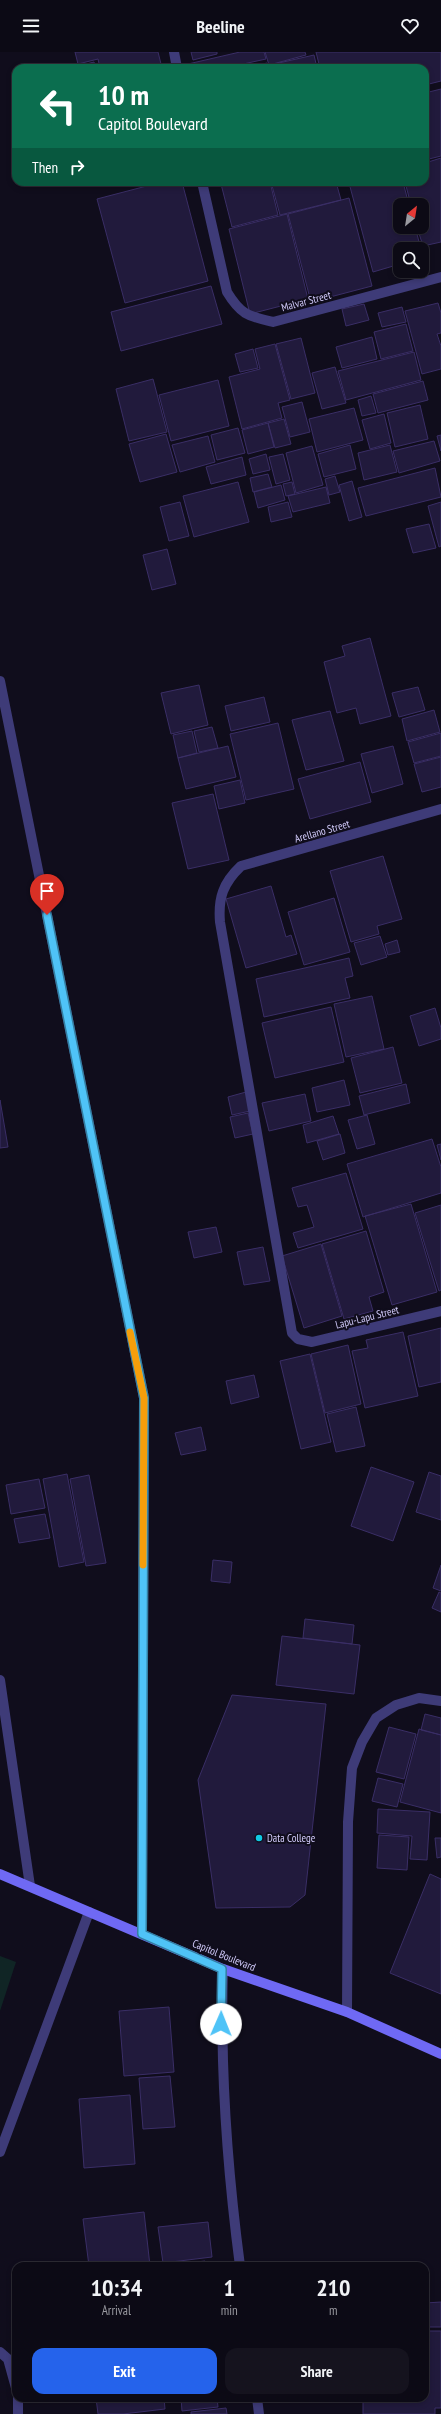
<!DOCTYPE html>
<style>
body{margin:0;font-family:"PT Sans Narrow",sans-serif;background:#15131e;color:#f1f3f6;height:100vh;display:flex;flex-direction:column;font-size:15px;white-space:nowrap}
*{box-sizing:border-box;margin:0}
p{font-size:13px;color:#9a9aa0}
.icon{flex:none;width:22px;height:22px;fill:none;stroke:currentColor;stroke-width:2;stroke-linecap:round;stroke-linejoin:round}
.map{position:relative;flex:1;overflow:hidden}
.panel{position:absolute;left:12px;top:2210px;width:417px;height:140px;display:flex;flex-direction:column;background:#0c0a15;border-radius:12px;box-shadow:0 2px 6px #0003,0 0 0 1px #2c2b34}
.panel>*{flex:none}
.top-card{position:absolute;left:12px;top:12px;width:417px;height:122px;border-radius:12px;box-shadow:0 2px 6px #0003,0 0 0 1px #2c2b34;background:#0b6e4f;color:#fff;overflow:hidden}
.needle{width:26px;rotate:30deg}
.fabs{position:absolute;left:393px;top:146px;display:grid;gap:8px}
.fabs a{display:grid;place-items:center;width:36px;height:36px;border-radius:8px;background:#0c0a15;box-shadow:0 2px 6px #0003,0 0 0 1px #2c2b34;font-size:20px}
.pin{position:absolute;display:grid;place-items:center;width:34px;height:34px;color:#fff;margin:-41px -17px;border-radius:50% 50% 50% 0;rotate:-45deg;box-shadow:0 0 4px #0007}
.pin .icon{rotate:45deg}
.me{position:absolute;width:44px;margin:-22px;rotate:1deg;stroke-linejoin:round;filter:drop-shadow(0 0 3px #0008)}
.turn{display:flex;align-items:center;gap:14px;height:84px;padding:0 20px;font-size:18px}
.turn .icon{width:52px;height:52px;stroke-width:2.5}
.turn b{display:block;font-size:28px;line-height:34px}
.then{display:flex;align-items:center;height:38px;padding:0 20px;background:#0003;gap:8px;font-size:15px}
.eta{display:flex;justify-content:space-evenly;align-items:center;height:68px;text-align:center}
.eta b{font-size:24px;font-weight:700;line-height:28px}
.primary-button{display:flex;gap:8px;margin-top:auto;padding:8px 20px}
.primary-button a{flex:1;height:46px;border-radius:12px;background:#2563eb;color:#fff;font-size:16px;font-weight:700;line-height:46px;text-align:center}
.primary-button a+a{background:#15131e;color:#f1f3f6}
header{display:flex;justify-content:space-between;align-items:center;height:52px;padding:0 20px;background:#0c0a15;font-size:18px;font-weight:700}
.map>svg:first-child{display:block}
.green{fill:#102525}
.building{fill:#211a3c;stroke:#3a2e66}
.lines{fill:none;stroke-linecap:round;stroke-linejoin:round}
.lane{stroke:#3e3b78;stroke-width:10}
.street{stroke:#3e3b78;stroke-width:10}
.secondary{stroke:#6f69f4;stroke-width:10}
.route-casing{stroke:#337fa1;stroke-width:10}
.route{stroke:#4fc3f7;stroke-width:7}
.slow{stroke:#f59e0b;stroke-width:7}
.poi-dot{fill:#10cae3;stroke:#100d1c;stroke-width:1.5}
.labels{text-anchor:middle;dominant-baseline:central;stroke-width:4;stroke-linejoin:round;paint-order:stroke}
.street-label{font-size:11px;fill:#d2cbfb;stroke:#100d1c}
.poi-label{font-size:11px;fill:#d2cbfb;stroke:#100d1c;text-anchor:start}
</style>
<header><svg class="icon" aria-label="menu" viewBox="0 0 24 24"><path d="M4 6h16M4 12h16M4 18h16"/></svg>Beeline<svg class="icon" aria-label="heart" viewBox="0 0 24 24"><path d="M12 20l-8-8c-3-5 5-10 8-4 3-6 11-1 8 4z"/></svg></header>
<div class="map">
<svg width="441" height="2362" viewBox="0 0 441 2362">
<rect width="100%" height="100%" fill="#100d1c"/>
<!-- green -->
<path class="green" d="M0 1904 16 1910 0 1959Z"/>
<!-- building -->
<path class="building" d="M75 0H158L162 16H100L98 7 78 12Z
M191 0H217V2L193 8Z
M240 0H264L266 7 225 16H189L188 12Z
M265 0H305L306 3 269 13Z
M316 0H441V29L425 33V16H320Z
M314 3 317 16H271L270 13Z
M94 10 96 16H75V15Z
M267 11 268 16H245Z
M441 37V104L425 108V41Z
M441 106V190L423 194 417 175H422V153H411L405 130H425V111Z
M162 130H182L208 229 125 251 97 147Z
M229 130H270L278 163 232 175 221 132Z
M271 130H336L341 148 280 163Z
M354 130H403L409 153H400V175H415L421 197H400V212L373 220 349 131Z
M349 146 372 234 311 250 288 162Z
M287 162 308 247 250 262 229 177Z
M211 234 222 272 121 299 111 260Z
M438 251 441 261V281L437 282 441 294V317L422 322 405 259Z
M364 252 369 268 346 274 342 257Z
M402 255 406 270 382 275 378 261Z
M406 272 413 299 381 307 374 280Z
M372 285 377 307 342 316 336 295Z
M301 286 315 341 291 347 276 292Z
M275 292 290 348 278 351 282 366 242 377 229 325 260 317 255 297Z
M253 297 258 316 240 320 235 302Z
M414 300 421 328 346 348 338 319Z
M335 315 346 351 322 357 312 321Z
M153 327 167 380 129 389 116 337Z
M218 328 229 374 171 389 159 343Z
M423 329 428 348 378 361 373 342Z
M371 344 376 361 362 364 358 348Z
M302 350 310 380 290 385 282 355Z
M420 353 428 387 395 395 387 361Z
M354 356 363 388 317 400 309 367Z
M384 362 391 391 370 397 362 368Z
M284 367 291 392 275 396 268 371Z
M268 371 274 395 248 402 242 378Z
M238 376 245 401 217 408 211 383Z
M166 382 177 420 140 430 129 392Z
M441 383V399L437 384Z
M208 384 215 410 180 420 172 393Z
M434 389 440 409 399 421 393 399Z
M350 393 356 417 324 425 318 402Z
M390 393 397 420 364 428 358 401Z
M312 394 323 433 296 441 286 401Z
M266 402 270 418 253 422 249 407Z
M283 402 290 428 276 432 269 405Z
M242 405 246 423 211 432 206 415Z
M435 416 441 445 366 464 358 436Z
M268 422 272 435 253 440 250 426Z
M335 424 340 440 329 443 325 427Z
M352 429 362 465 349 469 339 433Z
M238 430 249 470 194 485 183 444Z
M292 430 295 442 286 444 283 432Z
M281 433 285 448 258 456 254 440Z
M326 435 330 451 293 460 288 444Z
M180 450 189 484 169 489 160 455Z
M288 450 292 465 271 470 268 455Z
M441 450V494L439 495 428 454Z
M429 472 436 496 413 501 406 477Z
M167 497 176 532 152 538 143 503Z
M370 586 391 664 360 672 356 656 337 661 324 610 345 604 342 594Z
M199 633 208 673 171 682 161 641Z
M418 635 425 658 399 665 392 641Z
M264 645 270 670 231 679 225 654Z
M434 658 440 680 407 689 402 667Z
M330 659 344 709 306 718 292 668Z
M278 671 294 737 246 748 230 682Z
M212 675 218 696 199 700 194 679Z
M192 679 197 701 178 706 173 683Z
M441 681V704L414 711 408 690Z
M228 694 236 725 186 737 178 706Z
M393 694 403 732 372 741 361 702Z
M441 705V735L422 740 414 712Z
M360 710 371 750 310 767 298 727Z
M240 728 245 751 219 757 214 734Z
M213 742 229 808 188 817 172 751Z
M383 804 402 867 377 874 379 882 351 890 330 819Z
M271 834 286 885 291 883 297 902 246 916 226 847Z
M334 846 350 900 304 913 288 860Z
M380 884 387 905 361 913 354 891Z
M397 888 400 900 388 903 385 892Z
M349 906 353 924 345 926 350 946 264 965 256 927Z
M372 944 384 997 346 1005 334 952Z
M331 955 344 1010 275 1026 262 971Z
M435 956 441 976V987L419 994 410 964Z
M393 995 402 1031 360 1041 351 1006Z
M344 1028 350 1053 317 1060 312 1036Z
M406 1032 410 1051 364 1063 359 1044Z
M246 1040 250 1059 232 1063 228 1045Z
M305 1042 311 1069 269 1079 262 1051Z
M0 1048 8 1095 0 1096Z
M248 1061 253 1082 235 1086 230 1065Z
M367 1063 375 1092 357 1097 348 1068Z
M333 1064 339 1082 307 1091 303 1073Z
M340 1082 345 1101 323 1108 317 1089Z
M432 1087 441 1115V1141L363 1165 347 1112Z
M441 1092V1108L437 1093Z
M346 1121 363 1177 298 1196 293 1181 314 1175 307 1153 298 1155 292 1136Z
M411 1152 437 1240 392 1253 365 1164Z
M441 1153V1238L439 1239 415 1161Z
M216 1175 222 1200 194 1206 188 1180Z
M366 1179 384 1240 369 1245 373 1259 344 1267 322 1192Z
M321 1192 342 1264 304 1276 282 1204Z
M263 1195 270 1229 244 1233 237 1200Z
M441 1276V1330L419 1335 408 1284Z
M403 1280 418 1344 365 1356 352 1299 368 1296 366 1288Z
M348 1293 361 1352 325 1361 311 1302Z
M310 1302 331 1390 301 1397 280 1309Z
M254 1323 259 1345 231 1352 226 1329Z
M356 1355 365 1394 336 1400 327 1362Z
M201 1375 206 1398 181 1403 175 1381Z
M371 1415 414 1430 393 1489 351 1474Z
M429 1420 441 1424V1468L416 1460Z
M67 1422 84 1510 59 1515 43 1427Z
M89 1423 106 1511 86 1514 70 1427Z
M39 1427 45 1456 11 1462 6 1433Z
M45 1462 50 1486 19 1491 14 1467Z
M213 1508 232 1510 230 1531 211 1529Z
M441 1513V1539L433 1536Z
M439 1540 441 1541V1560L432 1556Z
M305 1567 354 1573 352 1592 303 1586Z
M282 1584 360 1593 354 1642 276 1633Z
M232 1643 326 1652 305 1843 290 1855 216 1856 198 1728Z
M425 1662 441 1666V1683L421 1678Z
M389 1675 416 1682 404 1727 376 1720Z
M419 1677 441 1683V1761L400 1750Z
M378 1726 403 1732 397 1755 372 1749Z
M378 1757 430 1760 427 1808 410 1807 412 1784 377 1781Z
M379 1783 409 1785 407 1818 377 1816Z
M435 1786H441V1805L437 1806Z
M430 1822 441 1827V1942L390 1921Z
M169 1955 174 2020 124 2024 119 1959Z
M170 2024 175 2075 143 2077 139 2026Z
M130 2043 135 2112 84 2116 79 2047Z
M144 2160 150 2214H89L83 2167Z
M208 2170 212 2205 163 2211 158 2175Z
M205 2209 206 2214H163Z
M441 2250V2275H425V2251Z
M425 2279H441V2356H435V2362H363V2346H425Z
M96 2346H164L165 2357 123 2362H98Z
M181 2346H217L218 2355 182 2359Z
M226 2356 227 2362H191V2360Z"/>
<g class="lines">
<!-- lane -->
<path class="lane" d="M0 629 144 1346 142 1882
M0 2100 89 1860
M0 2300 8 2307 16 2336
M18 2362V2346"/>
<!-- street -->
<path class="street" d="M174 0 177 16
M202 130 227 240C241 263 248 264 273 270L441 225
M441 757 241 814C223 831 218 846 220 870L292 1281 298 1287 312 1290 441 1259
M0 1628 30 1834
M223 1917C220 2016 227 2115 240 2214
M347 1960 348 1770 352 1716 362 1690 376 1666 396 1653 419 1646 441 1649
M257 2346 259 2362"/>
<!-- secondary -->
<path class="secondary" d="M0 1822 223 1917 347 1960 441 2002"/>
</g>
<g class="lines">
<defs>
<path id="route" d="M47 863 144 1346 142 1882 222 1917 221 1972"/>
</defs>
<!-- route casing -->
<use href="#route" class="route-casing"/>
<!-- route -->
<use href="#route" class="route"/>
<!-- slow -->
<path class="slow" d="M130 1280 144 1346 143 1513"/>
</g>
<!-- markers -->
<circle class="poi-dot" cx="259" cy="1786" r="4"/>
<g class="labels">
<!-- street labels -->
<g class="street-label">
<text transform="translate(306 249) rotate(-15)">Malvar Street</text>
<text transform="translate(322 779) rotate(-16)">Arellano Street</text>
<text transform="translate(367 1265) rotate(-14)">Lapu-Lapu Street</text>
<text transform="translate(224 1903) rotate(22)">Capitol Boulevard</text>
</g>
<!-- poi labels -->
<g class="poi-label">
<text x="267" y="1786">Data College</text>
</g>
</g>
</svg>
<div class="fabs">
<a><svg class="needle" viewBox="-14 -14 28 28"><path d="M0-13l5 13h-10z" fill="#e53935"/><path d="M0 13l5-13h-10z" fill="#9a9aa0"/></svg></a>
<a><svg class="icon" aria-label="search" viewBox="0 0 24 24"><circle cx="10" cy="10" r="6"/><path d="M15 15l6 6"/></svg></a>
</div>
<div class="pin" style="left:47px;top:863px;background:#d93025"><svg class="icon" aria-label="arrive" viewBox="0 0 24 24"><path d="M6 21V4h12l-3 4 3 4H6"/></svg></div>
<svg class="me" style="left:221px;top:1972px" viewBox="-20 -20 40 40"><circle r="19" fill="#fff"/><path d="M0-13L10 11 0 6-10 11z" fill="#4fc3f7"/></svg>
<div class="top-card">
<div class="turn"><svg class="icon" aria-label="left" viewBox="0 0 24 24"><path d="M17 20v-9H6M10 6l-5 5 5 5"/></svg><div><b>10 m</b>Capitol Boulevard</div></div>
<div class="then">Then<svg class="icon" aria-label="right" viewBox="0 0 24 24"><path d="M7 20v-9h11M14 6l5 5-5 5"/></svg></div>
</div>
<section class="panel">
<div class="eta">
<div><b>10:34</b><p>Arrival</p></div>
<div><b>1</b><p>min</p></div>
<div><b>210</b><p>m</p></div>
</div>
<div class="primary-button"><a>Exit</a><a>Share</a></div>
</section>
</div>
